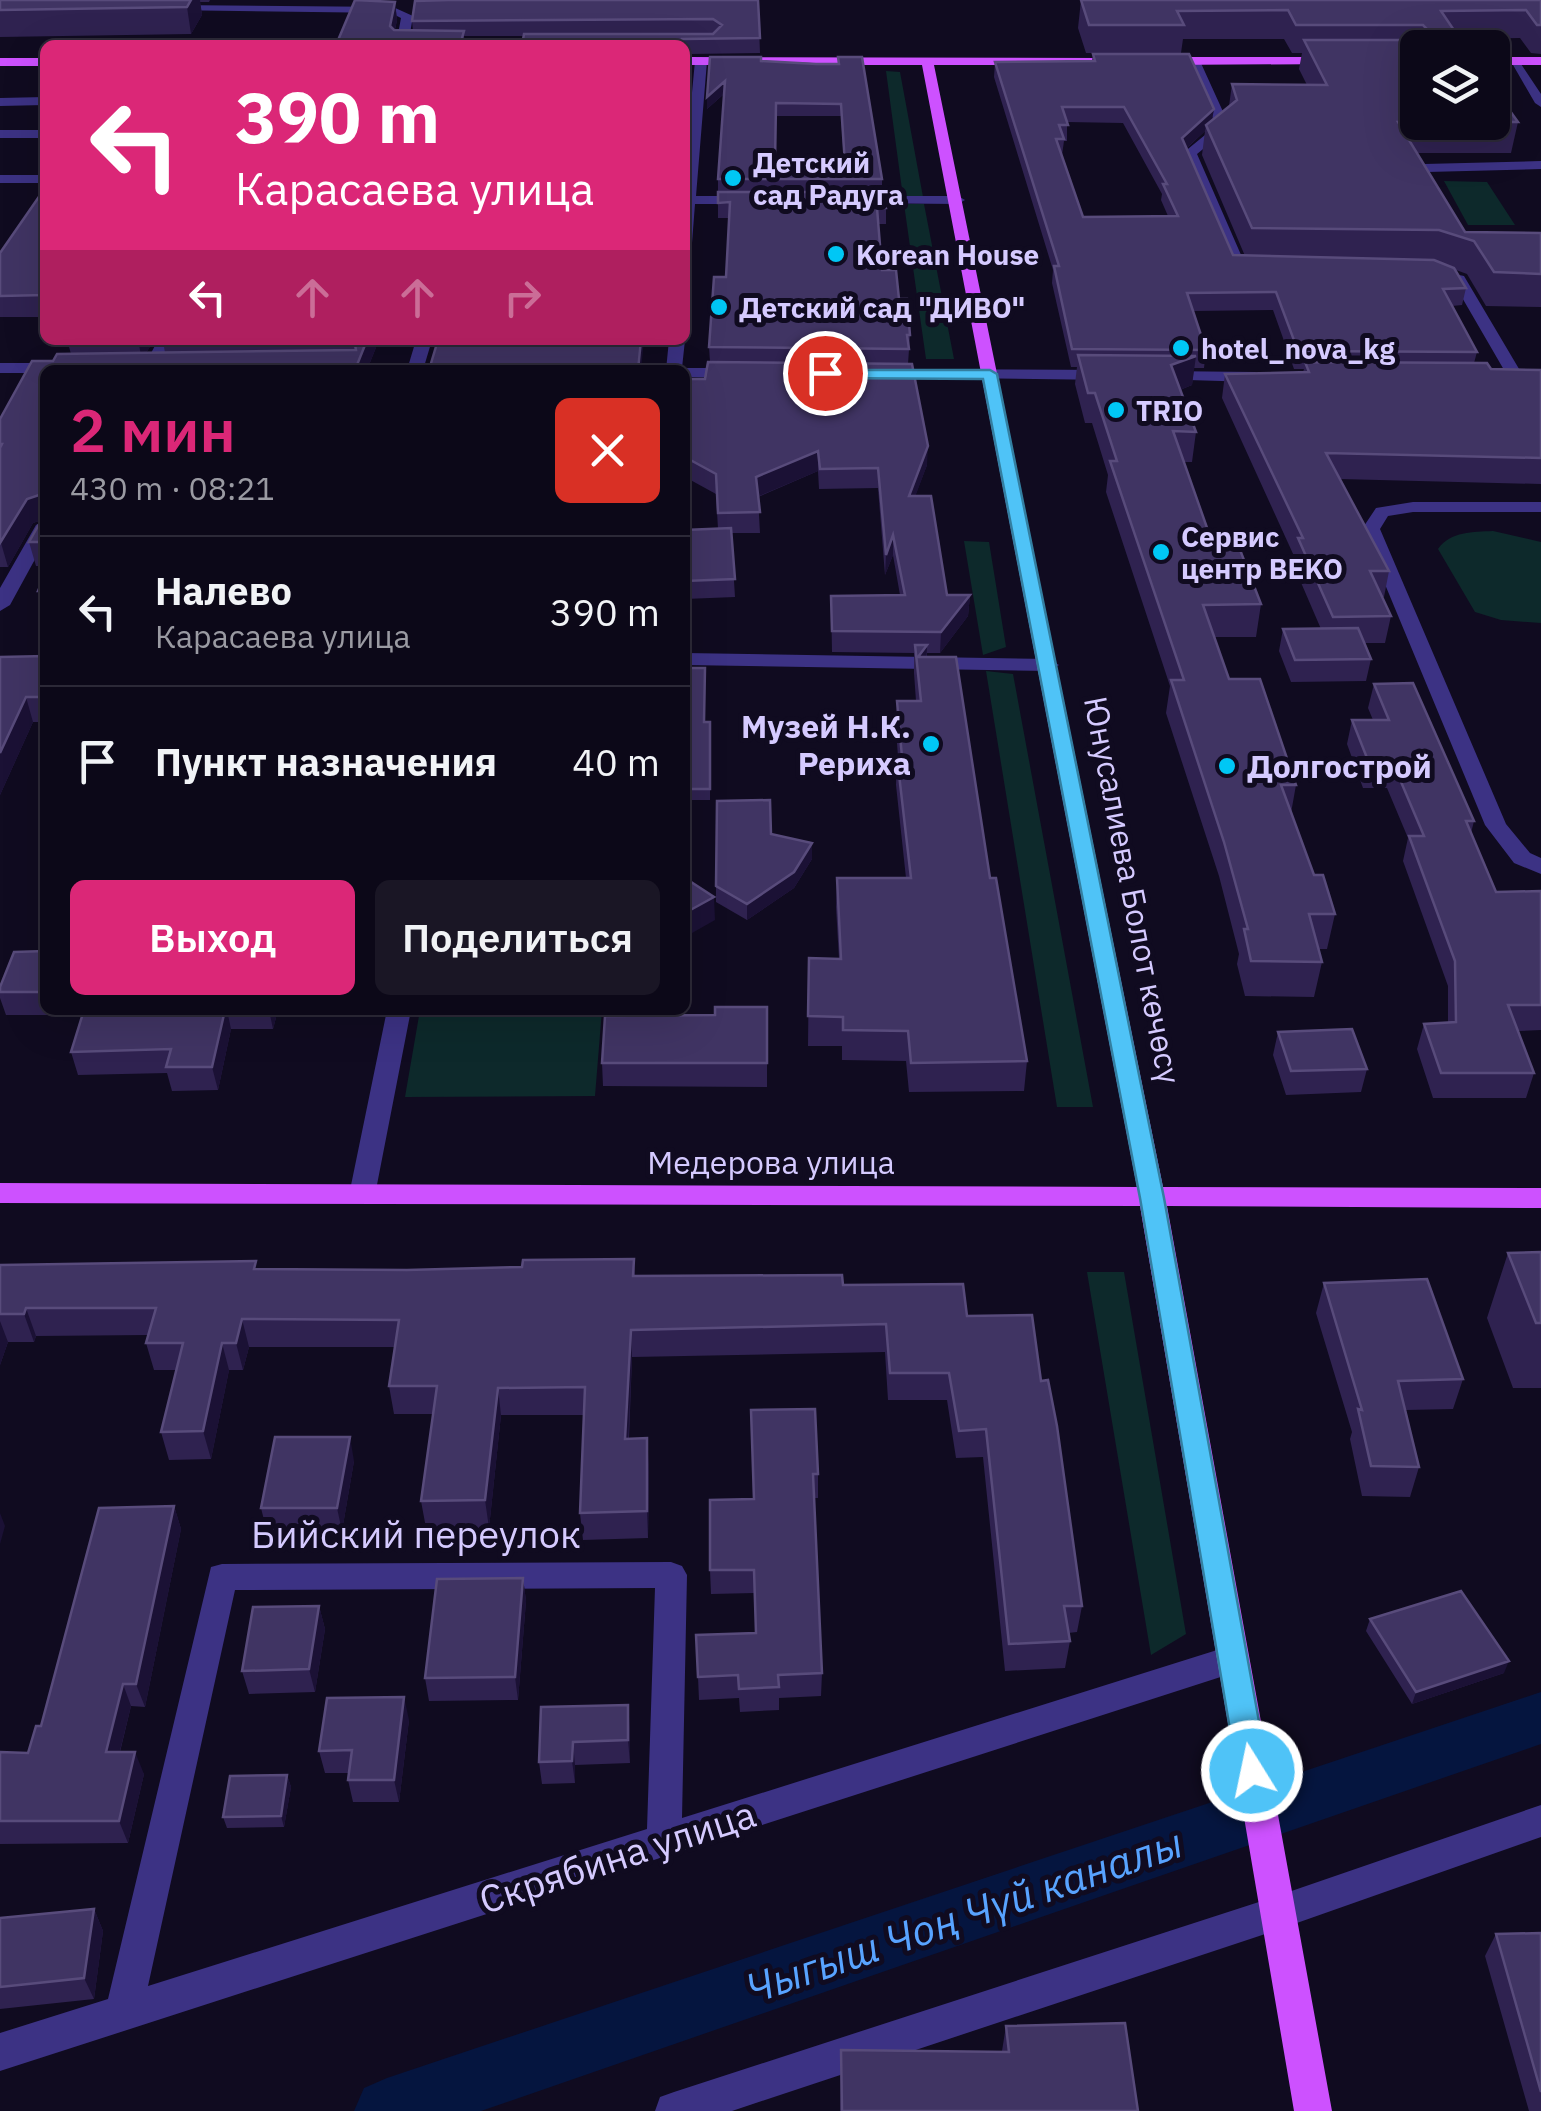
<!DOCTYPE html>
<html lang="ru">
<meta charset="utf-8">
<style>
body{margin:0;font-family:"IBM Plex Sans",sans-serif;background:#1a1625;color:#f1f3f6;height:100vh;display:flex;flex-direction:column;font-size:38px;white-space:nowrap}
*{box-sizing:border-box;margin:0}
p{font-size:32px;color:#9a9aa2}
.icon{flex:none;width:55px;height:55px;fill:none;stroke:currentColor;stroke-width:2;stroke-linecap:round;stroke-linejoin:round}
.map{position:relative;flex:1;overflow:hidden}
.side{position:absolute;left:40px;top:365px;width:650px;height:650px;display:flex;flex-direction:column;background:#0c0818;border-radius:15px;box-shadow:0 10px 40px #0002,0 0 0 2px #2c2937}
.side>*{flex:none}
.hud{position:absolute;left:40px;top:40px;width:650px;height:305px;border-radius:15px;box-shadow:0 10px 40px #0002,0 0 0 2px #2c2937;background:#db2777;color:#fff;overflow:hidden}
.tools{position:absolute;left:1400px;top:30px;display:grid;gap:20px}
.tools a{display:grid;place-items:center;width:110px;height:110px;border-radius:15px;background:#0c0818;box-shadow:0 10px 40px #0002,0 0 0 2px #2c2937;font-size:50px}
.pin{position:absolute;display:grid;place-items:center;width:85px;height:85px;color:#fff;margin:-42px;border:5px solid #fff;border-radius:50%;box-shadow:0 2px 10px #0007}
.me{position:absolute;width:110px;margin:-55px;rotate:350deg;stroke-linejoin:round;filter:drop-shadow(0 0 8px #0008)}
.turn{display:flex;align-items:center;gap:35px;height:210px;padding:0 30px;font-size:45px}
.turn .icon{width:130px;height:130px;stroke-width:2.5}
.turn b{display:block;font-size:70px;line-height:85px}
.lanes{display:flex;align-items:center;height:95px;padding:0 30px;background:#0003;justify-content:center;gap:50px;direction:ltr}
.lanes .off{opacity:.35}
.round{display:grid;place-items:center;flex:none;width:105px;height:105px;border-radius:15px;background:#1a1625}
.head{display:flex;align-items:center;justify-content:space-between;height:170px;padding:0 30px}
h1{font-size:60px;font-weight:600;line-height:75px;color:#db2777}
.cta{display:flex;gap:20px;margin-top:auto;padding:20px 30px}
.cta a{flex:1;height:115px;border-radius:15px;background:#db2777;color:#fff;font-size:40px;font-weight:600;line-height:115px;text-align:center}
.cta a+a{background:#1a1625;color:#f1f3f6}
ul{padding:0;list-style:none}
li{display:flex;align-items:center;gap:30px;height:150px;padding:0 30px;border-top:2px solid #2c2937}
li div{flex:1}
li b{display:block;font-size:38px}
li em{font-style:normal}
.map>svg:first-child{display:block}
.green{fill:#0d292b}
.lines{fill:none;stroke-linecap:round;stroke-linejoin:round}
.canal{fill:#05153f;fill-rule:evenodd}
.minor{fill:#3c3284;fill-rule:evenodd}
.major{fill:#cd51ff;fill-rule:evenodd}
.wall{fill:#2f2250;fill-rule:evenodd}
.shaded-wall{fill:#1b1135}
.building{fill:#403463;stroke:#584b7b;stroke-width:2.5;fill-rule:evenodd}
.route{fill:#4fc3f7;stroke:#337fa1;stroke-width:2.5}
.poi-dot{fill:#00c7f5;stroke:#100b20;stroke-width:4}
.labels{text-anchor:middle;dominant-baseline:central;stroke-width:10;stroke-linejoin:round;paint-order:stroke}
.far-poi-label{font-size:28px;font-weight:bold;fill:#d5caff;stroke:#100b20;text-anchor:start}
.poi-label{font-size:32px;font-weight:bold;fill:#d5caff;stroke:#100b20;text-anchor:end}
.street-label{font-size:32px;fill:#d5caff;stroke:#100b20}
.near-street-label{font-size:38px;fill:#d5caff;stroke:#100b20}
.near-water-label{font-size:42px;font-style:italic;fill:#58a3ff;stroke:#100b20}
</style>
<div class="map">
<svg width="1541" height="2111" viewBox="0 0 1541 2111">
<rect width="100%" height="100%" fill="#100b20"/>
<!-- green -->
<path class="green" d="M886 71 900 72 923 197H903Z
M1444 181 1487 182 1515 225H1468Z
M904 204H924L954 359H926Z
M1493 531 1541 542V623L1501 620 1475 612 1438 549C1451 531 1473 532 1493 531Z
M964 541 989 542 1006 647 983 655Z
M986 671 1013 674 1093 1107H1057Z
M420 1010H602L595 1096 405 1097Z
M1087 1272H1124L1186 1634 1151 1655Z"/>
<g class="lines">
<!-- canal -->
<path class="canal" d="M1541 1692V1744L481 2111H354L364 2088 387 2078Z"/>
<!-- minor -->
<path class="minor" d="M170 5 393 7 413 16 408 45H396L401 18 391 13 166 10Z
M557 39 562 45 426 44 432 40Z
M701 57 707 61 696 196H753L760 200 753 204H695L692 243 685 247V166L695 61Z
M1194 57 1200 61 1230 127 1197 154 1245 264 1261 265V271L1239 272 1232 268 1183 153 1216 126 1188 61Z
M1509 58H1517L1541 94V107L1535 103Z
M45 97V105L0 106V98Z
M0 130H45V138H0Z
M1541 161V169L1427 172 1440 193 1433 197 1428 196 1412 171 1424 164Z
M0 175H45V183H0Z
M853 196H958L965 200 958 204 848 203 846 200Z
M1435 270 1464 276 1525 379 1523 382H1511L1453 282 1435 276Z
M158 340H174L156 370H142Z
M416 340H432L423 370H407Z
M669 340H685L682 368H740L748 373 740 378 685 377V370H666Z
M0 363H60L68 368 45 373H0Z
M880 369 1110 370 1118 375 1110 380 874 377 872 374Z
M1160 371 1255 372 1263 377 1255 382 1154 379 1152 376Z
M1413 502H1541V512H1413L1388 516 1380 529 1506 824 1530 853 1541 858V874L1514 863 1485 825 1362 529 1376 508Z
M45 520V541L10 605 0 611V588L36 525Z
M685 653 1049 659 1059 665 1049 671 685 665Z
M387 1010H411L375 1195 371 1202H353L349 1195Z
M671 1562 682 1566 687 1575 682 1818 1233 1645 1245 1649 1249 1659 1245 1669 1233 1673 0 2071V2033L108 1999 211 1567 222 1564ZM655 1588 647 1829 148 1986 235 1590Z
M1541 1805V1837L1277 1930 732 2111H655L660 2097 674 2092 1277 1896Z"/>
<!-- major -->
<path class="major" d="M685 57 1099 58 1095 65H934L1163 1187 1541 1188V1208L1167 1206 1332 2111H1294L1140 1206 0 1203V1183L1137 1187 922 65H685Z
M1335 57 1339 64 1160 65 1154 61 1160 57Z
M1492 57H1541V65H1492Z
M0 58H45V66H0Z"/>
</g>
<!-- wall -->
<path class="wall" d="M0 0H210L209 2H200L202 15 191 34 0 37Z
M758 0 760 53 690 54V69L685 126V45L524 36H464L465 45H336L395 2 397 20 395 30 413 31 412 21Z
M1081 0H1541V54L1531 53 1520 38 1460 39 1518 122 1511 153H1417L1465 232 1541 233V307L1486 306 1467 274 1456 270 1466 288 1462 305 1452 306 1477 352 1474 363 1491 369 1541 370V484L1340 479 1389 571 1384 597H1382L1391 616 1385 643H1364L1371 659 1366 681 1291 682 1279 651 1283 629H1321L1293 564 1294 556 1222 398 1225 374 1303 372 1304 369H1294L1273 310 1193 311 1206 350 1204 368H1194L1192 385 1180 390 1196 432 1192 462H1184L1212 542 1261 604 1256 637H1214L1229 679 1296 785 1291 813 1314 875 1335 914 1327 949H1318L1322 962 1314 997 1245 996 1237 964 1239 954 1219 876 1166 713 1170 686 1106 492 1108 475 1092 423H1085L1075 384 1077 367H1071L1052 283 1053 270 994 77 995 62 1092 61 1093 54 1214 109 1212 119 1229 106 1232 84 1307 85 1299 69 1302 53H1292L1284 39H1183L1181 53H1086L1078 28ZM1067 122 1123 123 1162 194 1161 200 1168 216 1083 217 1062 155 1064 141H1067ZM1205 131 1202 155 1245 256 1233 255 1186 149Z
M761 61 838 64 882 179V192L886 208V224H878L882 270 899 299 910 335 908 364 927 465 915 496 947 595H970L968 616 940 653H927V657L990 878 1027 1061 1024 1091 909 1092 906 1061 842 1060V1046H808L809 958 839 959 836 907 837 878H906L896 785 897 757H898L896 729 897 701H916L914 673V653L832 652 831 596 900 595 893 555 885 575 878 488 819 489 818 471 758 497 760 533H731L735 597 685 599V530L718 529 716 494 685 477V379H705L710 362 709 347 726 277 729 218H718V179L724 94 707 109V97ZM776 116H841L844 164H775Z
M45 188V317H0V253Z
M67 340H154L146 353H165L163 340H379L367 370H45V566H36L29 542 42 520 33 523 8 567H0V419L53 361 71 354Z
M45 575V615L38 591Z
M45 656V722H33L0 795V657Z
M685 668 704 722H710V800H685Z
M1374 684 1474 821 1471 833 1496 892 1541 891V1030L1518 1031 1534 1073 1526 1098H1433L1417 1049 1424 1024 1448 1023V986L1403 861 1408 838 1387 788H1363L1347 744 1352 720H1373L1368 708Z
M771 834 812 859 794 888 747 920 716 902V886Z
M45 951V1010H278L273 1029H231L218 1090 172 1091 167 1073 78 1075 71 1052 82 1015H6L0 998V987Z
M767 1007V1087L603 1086 602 1063 715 1015Z
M1278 1032 1367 1069 1361 1092 1286 1095 1273 1055Z
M1541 1252V1388H1513L1487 1318 1508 1253Z
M634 1259 635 1276 843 1285 967 1316 1041 1381 1082 1606 1077 1632 1068 1633 1070 1641 1065 1668 1005 1671 983 1457 956 1458 947 1400H888L885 1352 632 1357 629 1438 649 1465 648 1538 583 1540 580 1513 584 1415H501L489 1528H426L421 1501 433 1414H394L389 1386 395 1347H249L243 1370H229L211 1459 169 1460 161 1432 176 1370H154L146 1343 148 1335 36 1336 34 1342H8L0 1365V1265L407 1270 522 1267Z
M1324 1283 1463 1379 1453 1409 1406 1410 1419 1467 1410 1497 1362 1496 1350 1439 1352 1432 1316 1313Z
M751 1410 818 1474V1498H814L822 1673 821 1696 779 1698V1710L740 1712 739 1698 699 1700 698 1677 756 1633 754 1593 711 1594 710 1570 753 1499Z
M354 1461 342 1531 267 1532 261 1508Z
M174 1506 181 1529 145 1707 131 1706 120 1752 144 1774 128 1843 0 1844V1752L28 1753 41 1726Z
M523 1578 526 1601 518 1700 429 1701 425 1678Z
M319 1606 325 1629 315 1692 249 1694 242 1671Z
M1370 1619 1504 1673 1412 1704 1366 1631Z
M541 1707 630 1727V1763L575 1765V1783L542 1784 539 1762Z
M409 1720 399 1802H353L348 1780 349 1773H325L319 1751Z
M287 1775 291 1787 284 1827 227 1828 223 1817Z
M94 1909 103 1931 94 1999 0 2009V1918Z
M1541 1933V2111H1529L1485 1956 1496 1934Z
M1006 2026 1138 2111H840L841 2050 1002 2051Z"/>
<!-- shaded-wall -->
<path class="shaded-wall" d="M191 0H200L202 15 191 34 187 7Z
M395 2 397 20 392 44 390 26Z
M690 53V69L685 126V106Z
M725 81V93L707 109V97Z
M1214 109 1211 125H1206L1205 131 1180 154 1182 138Z
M138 340H154L142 360Z
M367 340H379L367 370H355Z
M641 340H644L641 370H638Z
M1196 356 1192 385 1167 395 1171 365Z
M928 446 927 465 908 516 909 496Z
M818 451V471L757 497 756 477Z
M42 494 45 519 33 523 8 567 1 543 27 499Z
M893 535V555L885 575 886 555Z
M970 595 968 616 940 653 941 632Z
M927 645 926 673 918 657Z
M26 697 33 722 0 795V753Z
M812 843V859L794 888 747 920V904Z
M714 897 715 920 685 937V913Z
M225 1010H227L231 1029 218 1090 212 1067Z
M269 1010H278L273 1029Z
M26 1308 36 1336 34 1342 24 1314Z
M242 1319 249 1347 243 1370 236 1343Z
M0 1321 8 1342 0 1365Z
M631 1330 632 1357 627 1466 625 1439Z
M222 1343 229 1370 211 1459 203 1431Z
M498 1388 501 1415 489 1528 485 1500Z
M350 1437 354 1461 342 1531 337 1508Z
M647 1438 649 1465 648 1538 647 1511Z
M174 1506 181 1529 145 1707 136 1684Z
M0 1513 5 1526 0 1544Z
M523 1578 526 1601 518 1700 515 1677Z
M319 1606 325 1629 315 1692 309 1669Z
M1509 1661 1504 1673 1412 1704 1416 1692Z
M123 1684 131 1706 114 1775 106 1752Z
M404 1697 409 1720 399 1802 394 1780Z
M628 1705 630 1727V1763L628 1740Z
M573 1742 575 1765V1783L572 1761Z
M135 1752 144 1774 128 1843 119 1821Z
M287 1775 291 1787 284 1827 281 1816Z
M94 1909 103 1931 94 1999 84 1978Z"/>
<!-- building -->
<path class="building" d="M0 0H191L187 7 0 10Z
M355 0 395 2 390 26 394 30 464 31 460 45H336Z
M449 0H758L760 38 682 39V45H522L524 34H713L722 25 713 19 412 21 415 1Z
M1081 0H1541V25H1537L1526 10 1441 11 1466 48H1418V122H1398L1465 232 1541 233V274L1494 272 1474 241 1439 230 1252 228 1206 125 1237 100 1232 84 1327 85 1304 40H1424L1427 29 1423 25H1296L1288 10 1177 11 1184 25H1089Z
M685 52 690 53 685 106Z
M1093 54H1189L1214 109 1182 138 1233 255 1434 260 1454 268 1466 288 1443 289 1477 352 1298 351 1276 292 1187 293 1206 350 1072 349 1054 266H1059L995 62 1095 61ZM1062 107H1124L1167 184H1163L1178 216 1083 217 1056 139H1064L1059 125H1068Z
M710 57H761V61L816 64H839L838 57H862L882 179H718L725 81 707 97ZM776 103 841 104 845 164H775Z
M1492 86 1518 122H1492Z
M45 188V295L0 296V253Z
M718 192H884L886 208H877L882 270H896L899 299H907L910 335H907L909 349 709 347 714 277H726L730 202 718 203Z
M347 340H367L355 370H45V542H29L42 519V494L27 499 0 543V448L2 444H0V419L32 361H53L57 354 356 350 355 345Z
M438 340H641L638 370H429Z
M1078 355 1196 356 1171 365 1196 432 1173 431 1212 542H1237L1261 604 1203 605 1229 679H1260L1296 785H1281L1314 875H1323L1335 914H1309L1322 962 1251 961 1244 929H1248L1224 842 1171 680H1184L1110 461H1117L1095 393H1088Z
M708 362 912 364 928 446 909 496H931L947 595H970L941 632 832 631 831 596 905 595 893 535 886 555 878 468 820 469 818 451 756 477 760 512 718 513 716 474 685 457V379H705Z
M1305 362 1487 363 1491 369 1541 370V458L1326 453 1389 571H1370L1391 616 1333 617 1298 538H1303L1225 374 1309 372Z
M731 528 735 579 685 581V530Z
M45 575V591H38Z
M1358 628 1371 659 1295 660 1283 629Z
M915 645H927L918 657H956L990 878H996L1027 1061 911 1063 908 1031 843 1030V1017L808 1016 809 958 841 959 837 878H911L897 757H902L897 701H921Z
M45 656V697H26L0 753V657Z
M685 668H705L704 722H710V789H685Z
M1413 683 1474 821H1466L1496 892 1541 891V1005H1508L1534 1073H1441L1424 1024 1456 1022 1455 961 1409 836H1424L1393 763H1369L1352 720H1389L1374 684Z
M770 800 771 834 812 843 794 872 747 904 716 886 717 801Z
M685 878 714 897 685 913Z
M45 951V992H0V987L14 952Z
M715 1007H767V1063H602L605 1016 715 1015Z
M84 1010H225L212 1067H166L171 1049 71 1052Z
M1352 1029 1367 1069 1291 1071 1278 1032Z
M1541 1252V1323H1536L1508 1253Z
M634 1259 633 1276 842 1275 843 1285 963 1284 967 1316 1032 1315 1041 1381 1048 1380 1057 1426 1082 1606H1064L1070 1641 1009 1644 986 1429 959 1431 949 1373H890L886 1324 631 1330 625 1439 647 1438V1511L580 1513 585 1387 498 1388 485 1500 421 1501 437 1386H389L399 1320 242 1319 236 1343H222L203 1431 161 1432 183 1343H146L156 1308H26L24 1314H0V1265L256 1261 254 1269 407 1270 522 1267 523 1260Z
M1427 1279 1463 1379 1398 1381 1419 1467 1371 1466 1358 1409 1362 1410 1324 1283Z
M815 1409 818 1474H813L822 1673 778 1675 779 1687 739 1689 738 1675 698 1677 696 1635 756 1633 754 1570H710V1500L754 1499 751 1410Z
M275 1437H350L337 1508H261Z
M174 1506 136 1684H123L106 1752H135L119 1821H0V1752L28 1753 36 1726H41L99 1508Z
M523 1578 515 1677 425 1678 437 1579Z
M1461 1591 1509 1661 1416 1692 1370 1619Z
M319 1606 309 1669 242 1671 253 1607Z
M404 1697 394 1780H348L352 1750 319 1751 327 1698Z
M628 1705V1740L573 1742 572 1761 539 1762 541 1707Z
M287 1775 281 1816 223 1817 230 1776Z
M94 1909 84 1978 0 1987V1918Z
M1541 1933V2092L1496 1934Z
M1125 2023 1138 2111H842L841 2050 1009 2052 1006 2026Z"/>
<!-- route -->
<path class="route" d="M820 370H990L997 374 1164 1198 1268 1771 1263 1781 1252 1785 1241 1781 1237 1771 1140 1198 983 379 825 378 820 376Z"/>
<!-- markers -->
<g class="poi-dot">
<circle cx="733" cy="178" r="10"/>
<circle cx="836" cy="254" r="10"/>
<circle cx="719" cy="307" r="10"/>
<circle cx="1181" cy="348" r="10"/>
<circle cx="1116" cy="410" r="10"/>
<circle cx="1161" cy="552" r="10"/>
<circle cx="931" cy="744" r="10"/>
<circle cx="1227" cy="766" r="10"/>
</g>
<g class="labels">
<!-- far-poi labels -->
<g class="far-poi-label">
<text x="753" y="162">Детский<tspan x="753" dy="32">сад Радуга</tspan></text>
<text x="856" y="254">Korean House</text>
<text x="739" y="307">Детский сад "ДИВО"</text>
<text x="1201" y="348">hotel_nova_kg</text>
<text x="1136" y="410">TRIO</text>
<text x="1181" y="536">Сервис<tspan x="1181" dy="32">центр BEKO</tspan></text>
</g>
<!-- poi labels -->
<g class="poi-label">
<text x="911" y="726">Музей Н.К.<tspan x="911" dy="37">Рериха</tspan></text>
<text x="1247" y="766" text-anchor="start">Долгострой</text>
</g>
<!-- street labels -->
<g class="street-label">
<text transform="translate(1133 890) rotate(79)">Юнусалиева Болот көчөсү</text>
<text x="771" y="1162">Медерова улица</text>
</g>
<!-- near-street labels -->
<g class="near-street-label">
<text x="416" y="1533">Бийский переулок</text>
<text transform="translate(617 1856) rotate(-18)">Скрябина улица</text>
</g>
<!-- near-water labels -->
<g class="near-water-label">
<text transform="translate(964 1915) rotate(-19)">Чыгыш Чоң Чүй каналы</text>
</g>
</g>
</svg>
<div class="tools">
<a><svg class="icon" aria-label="layers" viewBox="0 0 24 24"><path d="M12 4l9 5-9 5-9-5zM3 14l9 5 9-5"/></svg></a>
</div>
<div class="pin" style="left:825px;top:373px;background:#d93025"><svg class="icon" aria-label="arrive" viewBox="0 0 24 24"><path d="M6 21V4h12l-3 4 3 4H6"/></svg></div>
<svg class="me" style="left:1252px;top:1771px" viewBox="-20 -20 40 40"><circle r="17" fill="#4fc3f7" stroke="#fff" stroke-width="3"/><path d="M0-11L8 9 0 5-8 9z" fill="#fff"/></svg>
<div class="hud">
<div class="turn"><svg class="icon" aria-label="left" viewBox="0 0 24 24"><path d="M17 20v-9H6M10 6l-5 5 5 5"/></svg><div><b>390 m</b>Карасаева улица</div></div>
<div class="lanes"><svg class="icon" aria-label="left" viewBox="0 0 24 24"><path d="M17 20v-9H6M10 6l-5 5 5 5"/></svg><svg class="icon off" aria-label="ahead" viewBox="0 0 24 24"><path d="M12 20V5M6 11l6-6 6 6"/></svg><svg class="icon off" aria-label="ahead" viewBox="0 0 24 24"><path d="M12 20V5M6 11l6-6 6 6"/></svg><svg class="icon off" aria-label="right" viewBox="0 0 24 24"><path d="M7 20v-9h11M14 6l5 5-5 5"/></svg></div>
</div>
<section class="side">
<div class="head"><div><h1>2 мин</h1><p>430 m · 08:21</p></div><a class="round" style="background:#d93025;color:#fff"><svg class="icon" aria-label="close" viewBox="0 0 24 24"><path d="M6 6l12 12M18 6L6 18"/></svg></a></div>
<ul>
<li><svg class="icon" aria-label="left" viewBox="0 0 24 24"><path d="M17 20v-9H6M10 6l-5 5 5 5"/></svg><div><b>Налево</b><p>Карасаева улица</p></div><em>390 m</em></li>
<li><svg class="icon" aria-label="arrive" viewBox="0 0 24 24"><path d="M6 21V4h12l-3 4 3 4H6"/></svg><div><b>Пункт назначения</b></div><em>40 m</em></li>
</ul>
<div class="cta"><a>Выход</a><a>Поделиться</a></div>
</section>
</div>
